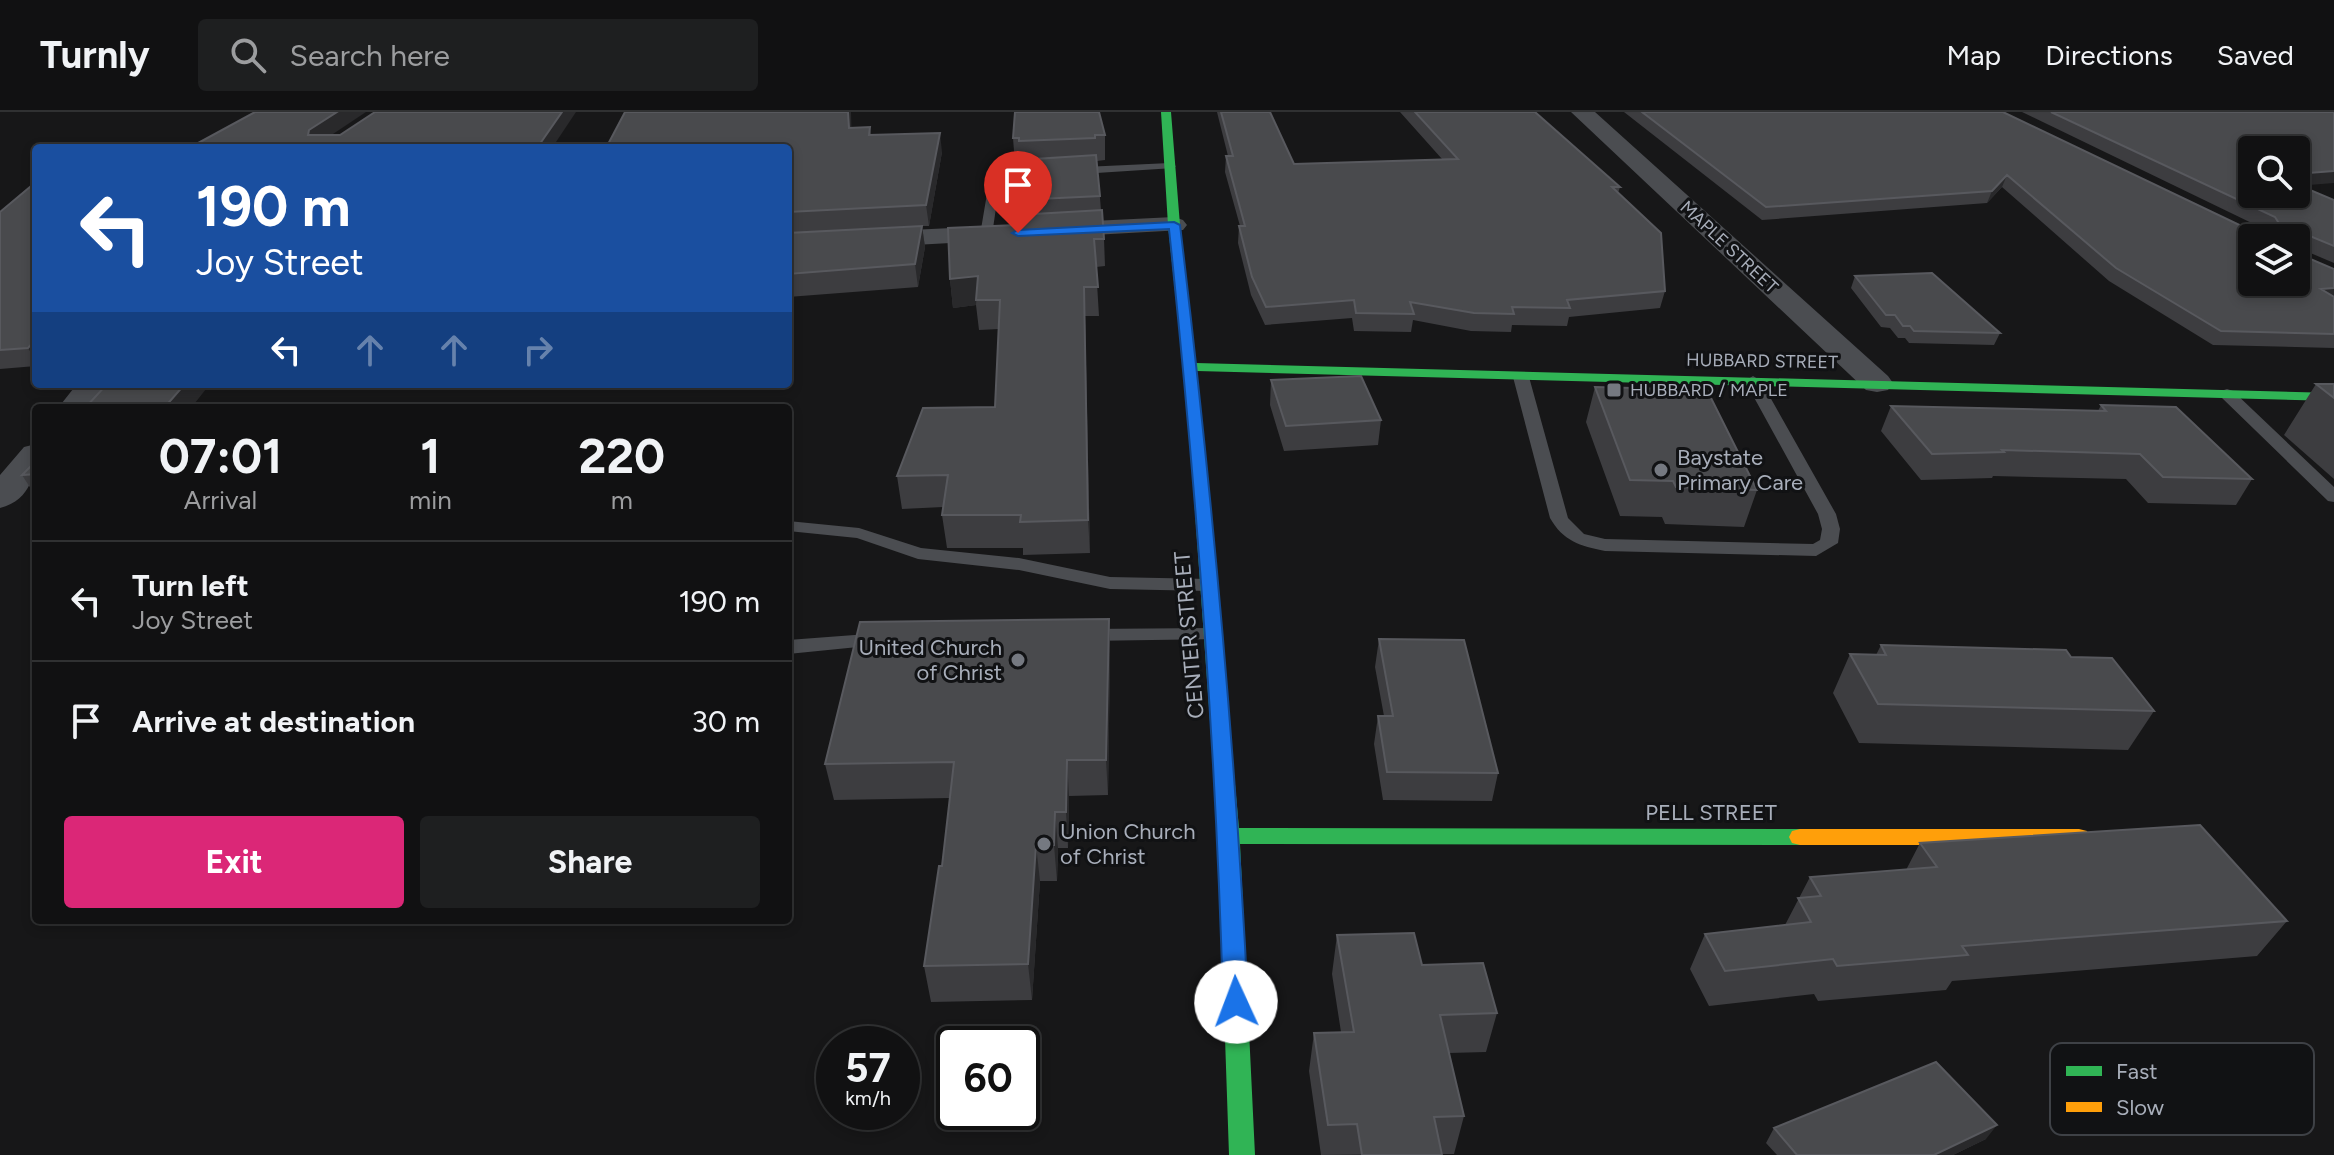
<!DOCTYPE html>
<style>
body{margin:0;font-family:Figtree,sans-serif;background:#1e1f20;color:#f1f3f6;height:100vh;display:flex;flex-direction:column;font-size:30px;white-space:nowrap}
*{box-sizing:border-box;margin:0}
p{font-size:26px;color:#9c9d9f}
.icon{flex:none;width:44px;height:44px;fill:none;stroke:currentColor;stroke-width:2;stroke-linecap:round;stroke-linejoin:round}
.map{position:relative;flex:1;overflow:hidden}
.panel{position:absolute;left:32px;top:292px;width:760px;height:520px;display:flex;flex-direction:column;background:#111112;border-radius:8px;box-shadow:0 4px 12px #0003,0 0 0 2px #303132}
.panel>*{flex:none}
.hud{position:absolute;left:32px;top:32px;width:760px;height:244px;border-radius:8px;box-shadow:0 4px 12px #0003,0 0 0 2px #303132;background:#1a4fa0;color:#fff;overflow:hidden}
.buttons{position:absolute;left:2238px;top:24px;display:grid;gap:16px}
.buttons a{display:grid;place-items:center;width:72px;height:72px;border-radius:8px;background:#111112;box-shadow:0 4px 12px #0003,0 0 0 2px #303132;font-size:40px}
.speed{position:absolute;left:816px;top:914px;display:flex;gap:16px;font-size:40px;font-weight:700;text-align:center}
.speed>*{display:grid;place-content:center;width:104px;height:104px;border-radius:50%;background:#111112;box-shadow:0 4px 12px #0003,0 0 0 2px #303132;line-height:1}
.speed small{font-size:20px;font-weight:400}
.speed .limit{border:4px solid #111;border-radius:12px;background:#fff;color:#111}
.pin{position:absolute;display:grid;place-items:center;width:68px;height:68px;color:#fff;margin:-82px -34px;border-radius:50% 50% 50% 0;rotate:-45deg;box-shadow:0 0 8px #0007}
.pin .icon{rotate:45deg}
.me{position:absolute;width:88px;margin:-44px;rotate:358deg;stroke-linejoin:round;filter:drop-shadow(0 0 6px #0008)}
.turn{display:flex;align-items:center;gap:28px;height:168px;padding:0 32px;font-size:36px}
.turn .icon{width:104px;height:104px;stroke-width:2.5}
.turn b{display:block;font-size:56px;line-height:68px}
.lanes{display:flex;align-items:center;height:76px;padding:0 32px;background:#0003;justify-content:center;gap:40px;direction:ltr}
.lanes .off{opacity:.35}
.eta{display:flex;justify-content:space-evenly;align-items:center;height:136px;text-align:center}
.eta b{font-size:48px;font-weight:700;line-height:56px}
.button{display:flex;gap:16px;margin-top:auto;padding:16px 32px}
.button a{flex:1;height:92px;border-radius:8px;background:#db2777;color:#fff;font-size:32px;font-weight:700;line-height:92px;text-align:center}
.button a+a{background:#1e1f20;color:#f1f3f6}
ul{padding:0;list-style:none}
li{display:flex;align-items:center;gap:24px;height:120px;padding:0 32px;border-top:2px solid #303132}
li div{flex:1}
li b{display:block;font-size:30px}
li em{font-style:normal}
header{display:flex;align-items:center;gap:48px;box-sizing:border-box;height:112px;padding:0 40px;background:#111112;border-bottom:2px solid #303132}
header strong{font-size:38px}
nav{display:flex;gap:44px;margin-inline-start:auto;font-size:28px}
.search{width:560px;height:72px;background:#1e1f20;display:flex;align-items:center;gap:20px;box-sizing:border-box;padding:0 28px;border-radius:8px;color:#9c9d9f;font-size:30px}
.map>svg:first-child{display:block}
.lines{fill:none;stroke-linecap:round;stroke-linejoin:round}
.lane{fill:#4b4d51;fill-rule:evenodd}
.street{fill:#4b4d51;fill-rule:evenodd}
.fast{fill:#30b455;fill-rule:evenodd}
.slow{fill:#ff9f0a;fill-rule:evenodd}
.wall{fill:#3d3d40}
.shaded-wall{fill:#29292b}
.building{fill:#494a4d;stroke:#58595e;stroke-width:2;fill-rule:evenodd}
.route{fill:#1a73e8;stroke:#114b97;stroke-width:2}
.poi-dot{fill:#757981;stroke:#111214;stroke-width:3}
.labels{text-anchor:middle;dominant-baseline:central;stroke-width:6;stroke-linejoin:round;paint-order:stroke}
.far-street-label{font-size:18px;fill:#a8aeba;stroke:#111214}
.far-poi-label{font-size:18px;fill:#a8aeba;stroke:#111214;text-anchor:start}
.poi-label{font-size:22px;fill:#a8aeba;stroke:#111214;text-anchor:start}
.street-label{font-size:22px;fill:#a8aeba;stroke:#111214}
.key{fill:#111214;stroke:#3e4146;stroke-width:2}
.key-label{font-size:22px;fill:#a8aeba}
</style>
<header>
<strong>Turnly</strong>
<div class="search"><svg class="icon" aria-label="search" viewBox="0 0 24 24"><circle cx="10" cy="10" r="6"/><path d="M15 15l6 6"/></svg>Search here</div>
<nav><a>Map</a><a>Directions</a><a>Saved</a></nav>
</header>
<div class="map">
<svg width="2334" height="1043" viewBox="0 0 2334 1043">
<rect width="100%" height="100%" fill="#171718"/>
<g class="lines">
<!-- lane -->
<path class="lane" d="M1170 51 1176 54 1174 56 1019 66 1000 69 992 123 986 127 980 123 990 64 1019 58Z
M1521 260 1529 265 1568 406 1584 422 1605 427 1813 432 1820 428 1822 417 1818 402 1745 269 1753 264 1761 269 1836 402 1840 417 1838 431 1816 444 1605 439C1580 434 1563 429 1550 406L1513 265Z
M2227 277 2233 279 2334 375V390L2328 389 2221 285V279Z
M788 409 859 416 921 436 1019 446 1110 465 1209 467 1219 473 1209 479 1110 477 1019 458 918 447 857 426 788 419Z
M1213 516 1220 517 1223 522 1220 527 1085 529 1075 523 1085 517Z
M881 521 891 527 888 532 788 542V528Z"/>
<!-- street -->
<path class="street" d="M1571 0H1595L1888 264 1893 271 1888 278 1877 280 1866 278Z
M1174 105 1183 108 1187 113 1183 118 788 140V124Z
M77 272H110L91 296H58Z
M36 332C36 360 32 388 0 396V363L24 335Z"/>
<!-- fast -->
<path class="fast" d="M1161 0H1171L1180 113 1196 251 2334 281V289L1197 259 1239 716 1800 717 1808 719 1811 725 1808 731 1800 733 1240 732 1255 1043H1229L1218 721 1188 302 1168 113Z"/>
<!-- slow -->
<path class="slow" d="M1800 717H2079L2087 719 2090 725 2087 731 2079 733H1800L1792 731 1789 725 1792 719Z"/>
</g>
<!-- wall -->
<path class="wall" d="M1217 0H1270L1294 52 1442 47 1400 0H1535L1620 75 1618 81 1665 179 1660 196 1569 205 1567 214 1512 213 1511 220 1471 219 1413 208 1411 220 1354 219 1352 206 1265 213 1251 183 1238 131 1239 114H1240L1225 60 1226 44H1228Z
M1624 0H2003L2254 120 2259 121 2262 116 2022 0H2334L2300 74 2334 88V151L2301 137V143L2334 157V236L2213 233 2109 169 2002 75 1987 91 1762 108Z
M870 15 871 23 942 40 929 114H922L925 135 918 175 788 185V36L851 16Z
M1105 23V48L1097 49 1101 98 1104 127 1105 154 1096 155 1099 204H1085L1090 441 1023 443V436H947L942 403 943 395 902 397 897 364 995 295 999 217 979 218 976 193 953 196 950 167 1017 113 1019 103 1018 88 1019 52H1015L1013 26Z
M36 70V254L0 257V100Z
M1855 164 2000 221 1994 233 1909 231 1905 226H1898L1890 216 1881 215 1851 176Z
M1271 268 1381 308 1378 333 1284 339 1270 293Z
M2316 272H2334V367L2284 323Z
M1595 275 1757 378 1744 415 1665 412 1662 405 1620 404 1586 310Z
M2101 293 2252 367 2236 393 2148 391 2126 367 1993 364 1992 366 1921 368 1881 319 1891 294 2098 299Z
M36 349V383H35L22 363Z
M1109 507 1110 542 1108 683 1069 684 1068 736H1058L1057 769H1040L1032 888 931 890 924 854 942 754 950 686 834 688 825 652Z
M1379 527 1498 661 1492 689 1383 688 1374 632 1378 604H1384L1375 555Z
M1881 533 2071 545 2154 599 2128 638 1859 631 1833 581 1850 542 1876 543Z
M1920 731 2287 809 2257 844 1952 869 1946 878 1818 889 1814 882 1709 894 1690 857 1705 822 1785 813 1810 765 1906 758Z
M1337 823 1422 853 1497 901 1486 940 1449 941 1464 1004 1454 1042 1321 1043 1309 959 1314 921 1341 920 1332 862Z
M1774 1016 1986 1027 1953 1043H1777L1766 1031Z"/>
<!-- shaded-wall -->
<path class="shaded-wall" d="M337 0H366L315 34 308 23 309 18Z
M562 0H576L552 36H537Z
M848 0H851L852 35 849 16Z
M940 21 942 40 929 114 926 93Z
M2334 59V71L2296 74V62Z
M2007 63 2002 75 1987 91 1992 79Z
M922 114 925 135 918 175 915 152Z
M978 164 976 193 953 196 950 167Z
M1084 175 1085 204 1090 441 1088 408Z
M2334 176V188L2321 177Z
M36 227V249L28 236Z
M185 272H210L191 296H164Z
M1109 507 1110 542 1108 683 1106 648Z
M1067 648 1069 684 1068 736 1066 700Z
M1055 700 1058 736 1057 769 1054 733Z
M1036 733 1040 769 1032 888 1028 852Z
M1997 1013 1986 1027 1953 1043H1934Z"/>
<!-- building -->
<path class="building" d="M255 0H337L309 18 308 23H340L375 0H562L537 36H189Z
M625 0H848L849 16 870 15 869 23 940 21 926 93 788 100V36H606Z
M1015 0H1099L1105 23H1095V26L1019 29V26H1013Z
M1221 0H1270L1294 52 1458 47 1415 0H1535L1620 75H1612L1661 121 1665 179 1567 188 1570 196 1512 195 1514 202 1474 201 1410 190 1414 202 1356 201 1354 188 1266 195 1252 165 1239 114H1245L1226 44H1233Z
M1642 0H2003L2254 120 2261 121 2262 116 2280 113 2275 105 2051 0H2334V59L2296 62V38H2252V82H2296V72L2334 88V134L2305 122 2301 125V143L2334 157V176L2321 177 2334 185V222L2221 219 2116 156 2007 63 1992 79 1766 95ZM2252 126H2296V170H2252Z
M1096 43 1100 84 1018 88 1019 48Z
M36 70V227L28 236 0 238V100Z
M1102 98 1104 127H1094L1098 175H1084L1088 408 1020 410 1021 403H942L948 363 897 364 923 296 995 295 1000 188H976L978 164 950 167 948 116 1017 113V103Z
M922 114 915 152 788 162V121Z
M1932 161 2000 221 1914 219 1910 214H1903L1895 203H1886L1855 164Z
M1361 264 1381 308 1286 314 1271 268Z
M107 272H185L164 296H85Z
M2316 272H2334V286Z
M1595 275 1707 278 1757 378 1676 375 1673 369 1630 368Z
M2101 293 2176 295 2252 367 2163 365 2140 342 2002 338 2004 340 1932 342 1891 294 2106 299Z
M36 349V362L22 363Z
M1109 507 1106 648H1067L1066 700H1055L1054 733H1036L1028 852 924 854 939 754H942L954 650 825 652 860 510Z
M1379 527 1464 528 1498 661 1387 660 1378 604H1393Z
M1881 533 2066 538 2071 545 2112 546 2154 599 1878 592 1850 542 1886 543Z
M2200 713 2287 809 1962 834 1968 843 1837 854 1833 847 1725 859 1705 822 1811 810 1798 786 1821 784 1810 765 1937 755 1920 731Z
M1414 821 1422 853 1483 851 1497 901 1440 903 1464 1004 1434 1005 1442 1043H1362L1357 1012 1328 1013 1314 921 1354 920 1337 823Z
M1936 950 1997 1013 1934 1043H1797L1774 1016Z"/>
<!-- route -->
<path class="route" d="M1174 110 1180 113C1211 371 1235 630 1248 890L1244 897 1236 900 1227 897 1223 890C1216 632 1196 374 1169 117L1018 124 1012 121 1018 118Z"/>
<!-- markers -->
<g class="poi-dot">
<rect x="1606" y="270" width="16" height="16" rx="4"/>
<circle cx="1661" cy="358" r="8"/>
<circle cx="1018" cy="548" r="8"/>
<circle cx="1044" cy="732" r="8"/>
</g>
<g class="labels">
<!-- far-street labels -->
<g class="far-street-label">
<text transform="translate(1729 135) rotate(43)">MAPLE STREET</text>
<text transform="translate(1762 249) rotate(1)">HUBBARD STREET</text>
</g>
<!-- far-poi labels -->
<g class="far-poi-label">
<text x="1630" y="278">HUBBARD / MAPLE</text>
</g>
<!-- poi labels -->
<g class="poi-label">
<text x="1677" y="345">Baystate<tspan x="1677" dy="25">Primary Care</tspan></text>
<text x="1002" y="535" text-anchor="end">United Church<tspan x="1002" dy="25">of Christ</tspan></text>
<text x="1060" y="719">Union Church<tspan x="1060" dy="25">of Christ</tspan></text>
</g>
<!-- street labels -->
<g class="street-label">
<text transform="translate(1189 523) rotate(-95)">CENTER STREET</text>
<text x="1711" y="700">PELL STREET</text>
</g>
</g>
<!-- legend -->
<rect x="2050" y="931" width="264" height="92" rx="12" class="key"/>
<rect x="2066" y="954" width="36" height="10" fill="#30b455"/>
<rect x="2066" y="990" width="36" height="10" fill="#ff9f0a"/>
<g class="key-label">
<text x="2116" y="967">Fast</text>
<text x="2116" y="1003">Slow</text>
</g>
</svg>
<div class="buttons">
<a><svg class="icon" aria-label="search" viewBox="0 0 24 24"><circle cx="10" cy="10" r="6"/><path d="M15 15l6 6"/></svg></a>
<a><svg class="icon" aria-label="layers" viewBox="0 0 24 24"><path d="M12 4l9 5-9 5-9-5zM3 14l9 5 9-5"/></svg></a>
</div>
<div class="speed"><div>57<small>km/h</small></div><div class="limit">60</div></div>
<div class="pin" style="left:1018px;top:121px;background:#d93025"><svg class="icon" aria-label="arrive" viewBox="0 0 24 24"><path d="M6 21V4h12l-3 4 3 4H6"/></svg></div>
<svg class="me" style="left:1236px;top:890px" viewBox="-20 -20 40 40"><circle r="19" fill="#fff"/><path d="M0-13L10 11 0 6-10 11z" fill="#1a73e8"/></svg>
<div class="hud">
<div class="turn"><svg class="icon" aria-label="left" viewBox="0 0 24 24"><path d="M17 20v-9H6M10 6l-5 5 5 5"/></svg><div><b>190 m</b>Joy Street</div></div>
<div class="lanes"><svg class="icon" aria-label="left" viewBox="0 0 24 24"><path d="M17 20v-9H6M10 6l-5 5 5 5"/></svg><svg class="icon off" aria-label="ahead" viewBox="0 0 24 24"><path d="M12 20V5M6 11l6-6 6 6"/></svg><svg class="icon off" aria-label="ahead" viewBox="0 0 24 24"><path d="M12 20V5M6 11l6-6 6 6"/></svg><svg class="icon off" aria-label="right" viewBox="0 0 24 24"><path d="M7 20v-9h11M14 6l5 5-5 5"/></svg></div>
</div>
<section class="panel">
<div class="eta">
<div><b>07:01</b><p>Arrival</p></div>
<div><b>1</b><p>min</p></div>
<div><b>220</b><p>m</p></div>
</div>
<ul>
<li><svg class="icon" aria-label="left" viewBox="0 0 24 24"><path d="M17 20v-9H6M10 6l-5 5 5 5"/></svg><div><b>Turn left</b><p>Joy Street</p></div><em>190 m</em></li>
<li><svg class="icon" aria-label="arrive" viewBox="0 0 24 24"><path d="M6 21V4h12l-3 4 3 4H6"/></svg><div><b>Arrive at destination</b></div><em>30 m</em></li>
</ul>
<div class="button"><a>Exit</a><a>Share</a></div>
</section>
</div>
